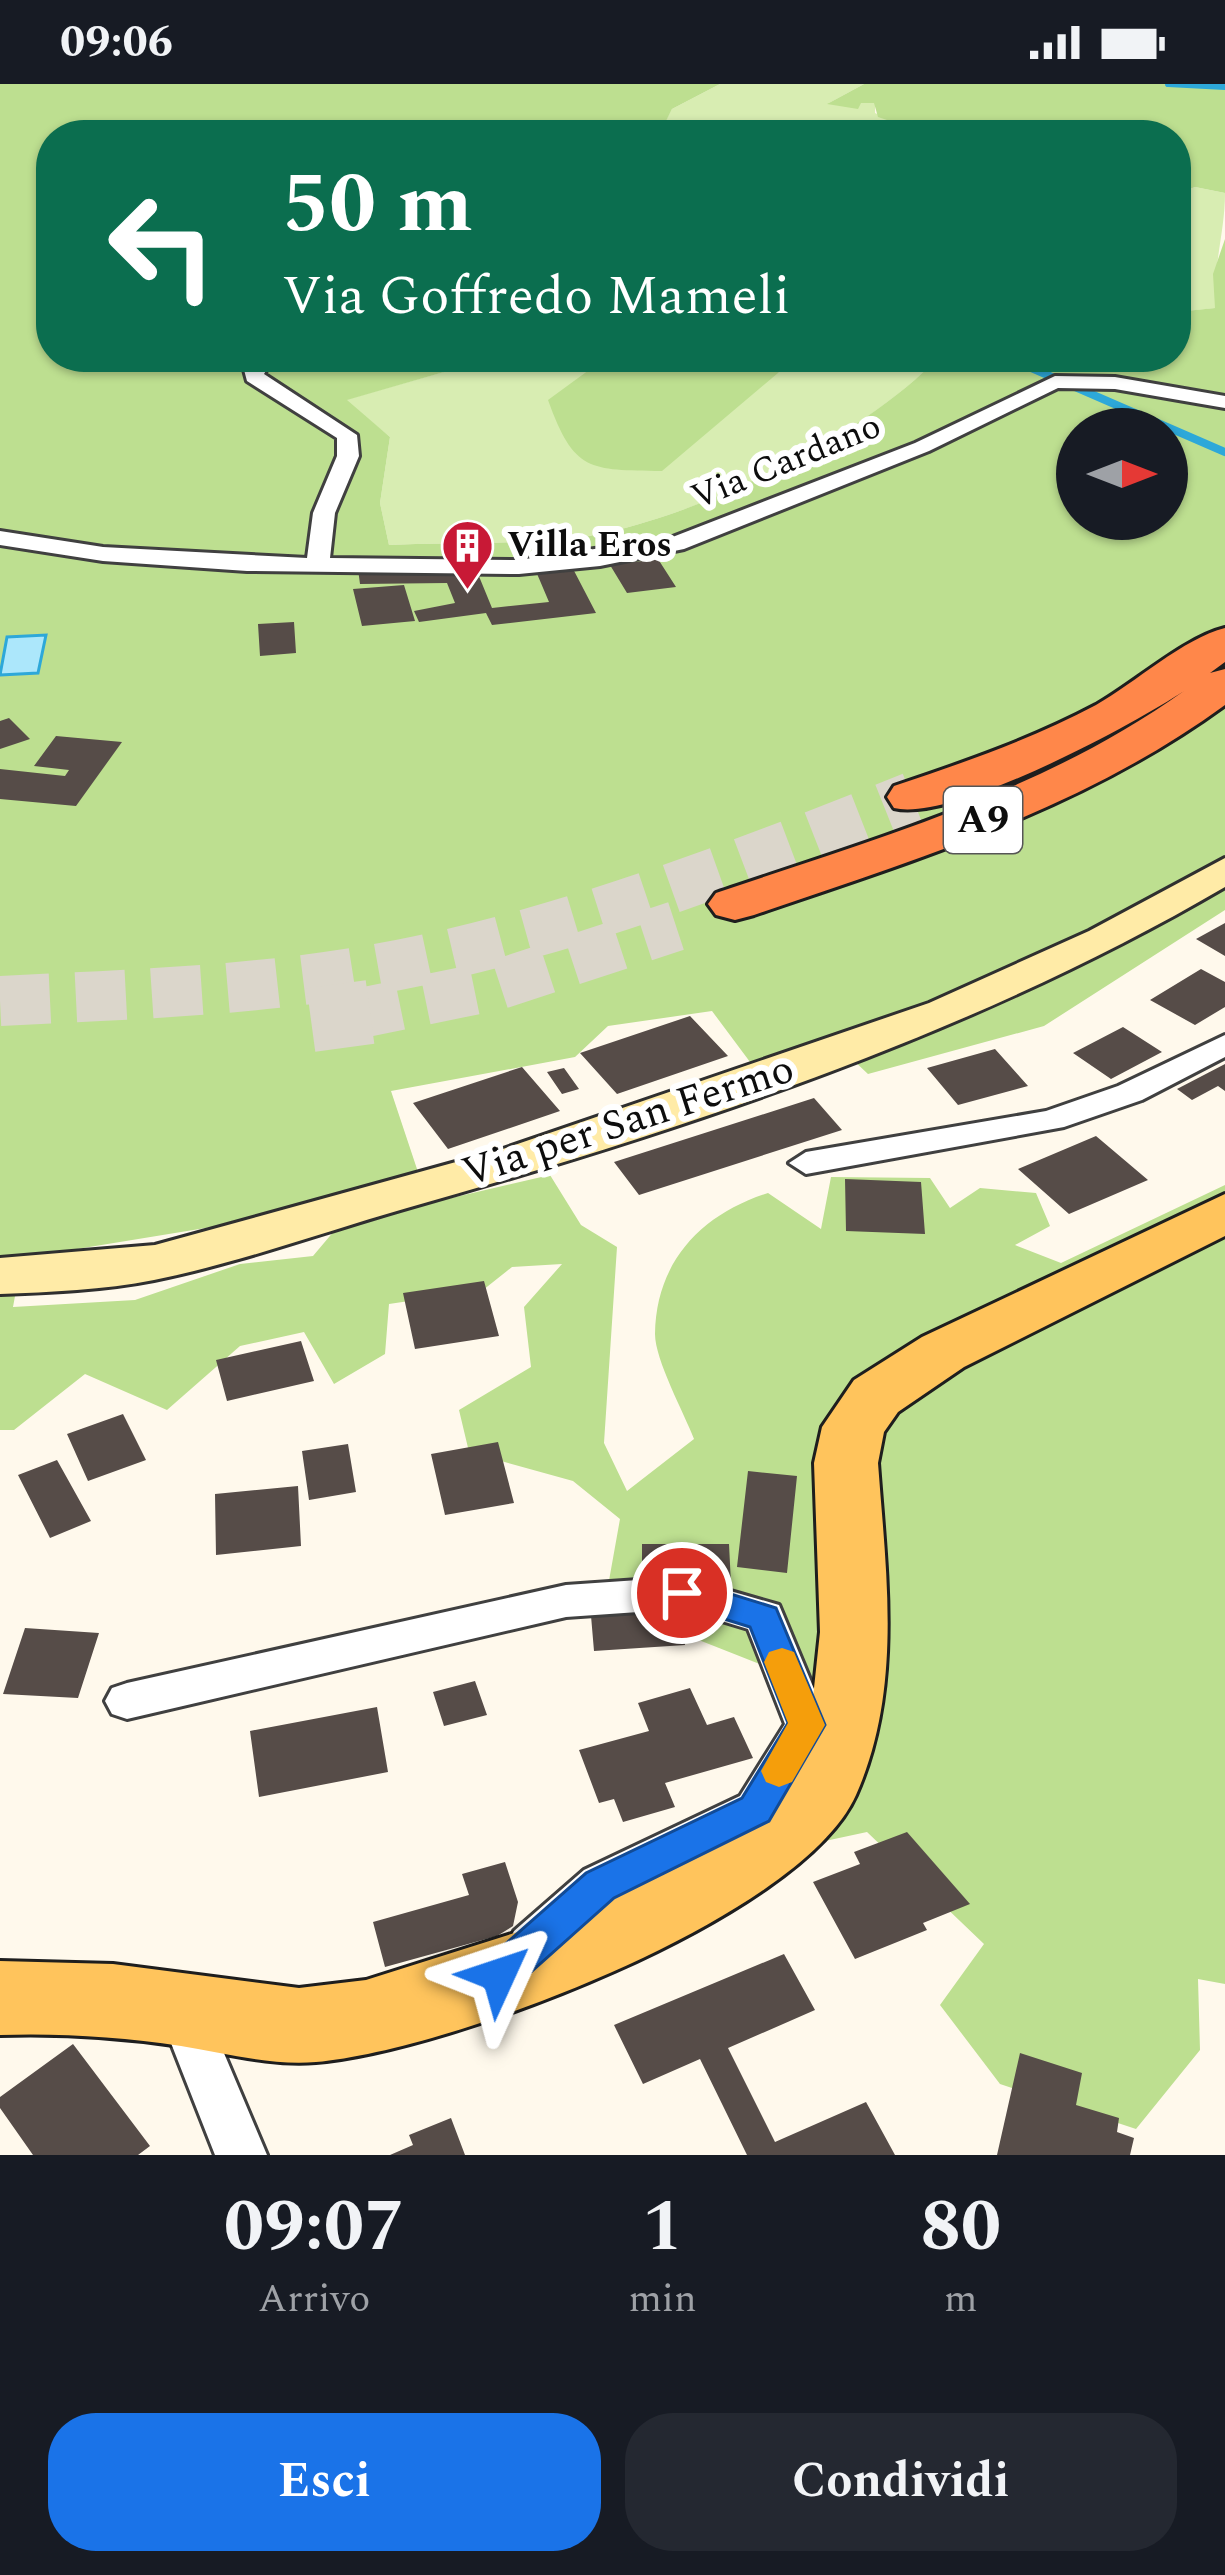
<!DOCTYPE html>
<html lang="it">
<style>
body{margin:0;font-family:Spectral,serif;background:#242831;color:#f1f3f6;height:100vh;display:flex;flex-direction:column;font-size:45px;white-space:nowrap}
*{box-sizing:border-box;margin:0}
p{font-size:39px;color:#9ea1a6}
.icon{flex:none;width:66px;height:66px;fill:none;stroke:currentColor;stroke-width:2;stroke-linecap:round;stroke-linejoin:round}
.map{position:relative;height:2071px;overflow:hidden}
.panel{display:flex;flex-direction:column;background:#171b24;flex:1}
.panel>*{flex:none}
.guide{position:absolute;left:36px;top:36px;width:1155px;height:252px;border-radius:48px;box-shadow:0 3px 9px #0004;background:#0b6e4f;color:#fff;overflow:hidden}
.needle{width:78px;rotate:90deg}
.tools{position:absolute;left:1056px;top:324px;display:grid;gap:24px}
.tools a{display:grid;place-items:center;width:132px;height:132px;border-radius:50%;background:#171b24;box-shadow:0 3px 9px #0004;font-size:60px}
.pin{position:absolute;display:grid;place-items:center;width:102px;height:102px;color:#fff;margin:-51px;border:6px solid #fff;border-radius:50%;box-shadow:0 3px 12px #0007}
.me{position:absolute;width:132px;margin:-66px;rotate:48deg;stroke-linejoin:round;filter:drop-shadow(0 0 9px #0008)}
.turn{display:flex;align-items:center;gap:42px;height:252px;padding:0 48px;font-size:54px}
.turn .icon{width:156px;height:156px;stroke-width:2.5}
.turn b{display:block;font-size:84px;line-height:102px}
.eta{display:flex;justify-content:space-evenly;align-items:center;height:204px;text-align:center}
.eta b{font-size:72px;font-weight:700;line-height:84px}
.action{display:flex;gap:24px;margin-top:auto;padding:24px 48px}
.action a{flex:1;height:138px;border-radius:48px;background:#1a73e8;color:#fff;font-size:48px;font-weight:700;line-height:138px;text-align:center}
.action a+a{background:#242831;color:#f1f3f6}
.status{display:flex;justify-content:space-between;align-items:center;height:84px;padding:0 60px;background:#171b24;direction:ltr}
.status svg{height:33px;fill:currentColor}
.map>svg:first-child{display:block}
.green{fill:#d8edb2}
.forest{fill:#bddf90;fill-rule:evenodd}
.water{fill:#ace7fb;stroke:#2da8d9;stroke-width:3}
.lines{fill:none;stroke-linecap:round;stroke-linejoin:round}
.stream-far1{stroke:#2da8d9;stroke-width:6}
.stream{stroke:#2da8d9;stroke-width:8}
.building{fill:#564c48}
.highway-tunnel-far1{stroke:#dbd6cb;stroke-width:50;stroke-dasharray:50 26;stroke-linecap:butt}
.highway-tunnel{stroke:#dbd6cb;stroke-width:64;stroke-dasharray:64 32;stroke-linecap:butt}
.street-casing{stroke:#404040;stroke-width:6}
.secondary-casing{stroke:#2f2f2f;stroke-width:6}
.primary-casing{stroke:#1e1e1e;stroke-width:6}
.highway-casing{stroke:#1e1e1e;stroke-width:6}
.street{fill:#fff;fill-rule:evenodd}
.secondary{fill:#ffeba7;fill-rule:evenodd}
.primary{fill:#ffc45c;fill-rule:evenodd}
.highway{fill:#ff874a;fill-rule:evenodd}
.route{fill:#1a73e8;stroke:#114b97;stroke-width:3}
.slow{fill:#f59e0b}
.labels{text-anchor:middle;dominant-baseline:central;stroke-width:12;stroke-linejoin:round;paint-order:stroke}
.far-street-label{font-size:36px;fill:#0d0d0d;stroke:#fff}
.far-poi-label{font-size:36px;font-weight:bold;fill:#0d0d0d;stroke:#fff;text-anchor:start}
.shield{fill:#fff;stroke:#565656;stroke-width:3}
.shield-label{font-size:39px;font-weight:bold;fill:#0d0d0d}
.street-label{font-size:42px;fill:#0d0d0d;stroke:#fff}
</style>
<div class="status"><b>09:06</b><svg viewBox="0 0 49 12"><path d="M0 12V9h3v3zM5 12V6h3v6zM10 12V3h3v9zM15 12V0h3v12zM26 1h20v11H26zM47 4h2v5h-2z"/></svg></div>
<div class="map">
<svg width="1225" height="2071" viewBox="0 0 1225 2071">
<rect width="100%" height="100%" fill="#fff9ec"/>
<!-- green -->
<path class="green" d="M720 0H864L829 19H875V29L896 38 901 48 680 51 689 45 664 40 672 25Z
M1195 103 1225 109C1225 149 1212 185 1216 224L1176 228V110Z
M496 273H589V286L778 289 808 273H931L932 280C855 356 715 423 609 448 552 462 451 458 389 461L380 419 390 353 345 316Z"/>
<!-- forest -->
<path class="forest" d="M0 0H720L672 25 665 39 685 40 690 45 680 51H636L639 46 622 43 621 51H51V273H496L347 316 390 353 380 419 389 461C451 458 553 462 609 448 715 423 854 356 932 280L931 273H1176V228L1215 224 1213 190 1225 155V826L1044 942 868 990 835 959 753 982 712 927 608 942 575 973 391 1007 419 1091 297 1129 22 1174 13 1223 135 1216 240 1180 313 1172 340 1140 550 1091 581 1141 617 1163 604 1359 627 1407 694 1355C684 1329 655 1276 655 1250 656 1177 702 1130 768 1109L821 1145 831 1093 930 1094 950 1124 980 1104 1036 1109 1050 1142 1015 1161 1061 1179 1225 1101V1900L1198 1895 1200 1966 1136 2045 1000 2000 940 1921 984 1860 867 1748 825 1757 767 1583 605 1519 620 1435 573 1397 469 1368 459 1326 531 1283 524 1223 562 1180 512 1183 483 1206 389 1220 385 1270 334 1300 304 1248 240 1262 167 1326 85 1290 14 1346H0ZM1077 345H1167V435H1077Z
M864 0H1225V109L1195 103 1176 110V51H898L896 39 878 33 874 19H861L858 25 827 20Z
M589 273H808L778 289 662 387C589 386 574 388 548 316L589 286Z"/>
<!-- water -->
<path class="water" d="M46 551 38 589 0 591 7 553Z"/>
<g class="lines">
<!-- stream-far1 -->
<path class="stream-far1" d="M1168 0 1225 3"/>
<!-- stream -->
<path class="stream" d="M1006 273 1225 368"/>
</g>
<!-- building -->
<path class="building" d="M658 475 676 503 627 509 610 481Z
M571 481 596 529 492 541 486 529 419 538 414 527 455 519 447 499 360 500 358 485H476L492 524 549 518 535 485Z
M404 501 415 537 362 542 353 505Z
M294 538 296 569 260 572 258 540Z
M9 634 30 655 0 665V637Z
M56 652 122 658 76 722 0 715V685L65 692 69 686 34 682Z
M1225 839V872L1196 855Z
M1201 885 1225 898V923L1195 941 1150 916Z
M690 932 728 972 617 1010 580 969Z
M1123 943 1162 968 1111 995 1073 969Z
M995 965 1028 1002 958 1021 927 984Z
M1225 980V1007L1218 1002 1192 1016 1177 1005Z
M522 983 560 1027 448 1065 413 1019Z
M564 984 579 1005 562 1010 547 988Z
M814 1014 842 1046 639 1111 614 1078Z
M1096 1052 1148 1096 1069 1130 1018 1085Z
M845 1095 921 1098 925 1150 846 1147Z
M484 1197 499 1252 415 1265 403 1209Z
M301 1257 314 1297 227 1317 216 1276Z
M123 1330 146 1376 88 1397 67 1350Z
M498 1358 514 1419 445 1431 431 1370Z
M348 1360 356 1408 309 1416 302 1367Z
M57 1376 91 1437 50 1454 18 1391Z
M748 1387 797 1392 787 1489 737 1483Z
M298 1402 301 1462 216 1471 215 1410Z
M642 1460H729L731 1500H642Z
M679 1514 685 1561 594 1567 590 1520Z
M25 1544 99 1549 78 1614 3 1610Z
M475 1597 487 1631 444 1642 433 1608Z
M690 1604 707 1641 734 1633 753 1674 665 1699 675 1723 623 1738 614 1715 599 1719 579 1666 649 1647 638 1619Z
M377 1623 388 1688 259 1713 250 1647Z
M907 1748 970 1820 923 1839 927 1846 855 1875 813 1798 860 1780 854 1768Z
M505 1778 518 1818 513 1842 497 1852 385 1883 373 1838 469 1811 462 1790Z
M784 1870 815 1926 728 1964 775 2058 866 2018 895 2071H747L700 1975 643 2000 614 1941Z
M73 1960 150 2062 138 2071H33L0 2024V2013Z
M1020 1969 1082 1989 1076 2021 1119 2034 1117 2048 1134 2054 1130 2071H997Z
M451 2034 465 2071H390L413 2061 409 2051Z"/>
<g class="lines">
<!-- highway-tunnel-far1 -->
<path class="highway-tunnel-far1" d="M0 917C140 910 281 906 418 877 588 841 751 777 912 713
M351 931 497 901 676 842"/>
<!-- highway-tunnel -->
<path class="highway-tunnel" d="M311 936 370 928"/>
<defs>
<path id="street" d="M252 273H274L264 290 357 351 359 372 335 429 330 474 519 476 670 454 915 359 1055 292 1115 293 1225 312V324L1115 305 1058 304 929 367 684 465 600 482 519 490 247 487 103 477 0 461V447L103 463 307 474 313 429 337 372V354L247 297 243 282Z
M1225 951V973L1142 1016 1064 1043 806 1090 789 1079 806 1068 1046 1027 1118 1002Z
M682 1493 779 1521 829 1641 772 1740 616 1816 548 1877 531 1884 514 1877 507 1862 514 1847 584 1786 740 1712 785 1640 748 1545 682 1525 566 1533 127 1635 112 1630 105 1617 112 1604 127 1599 566 1501Z
M182 1903 199 1910 267 2071H215L158 1926 165 1910Z"/>
<path id="secondary" d="M1225 774V803C974 950 687 1045 407 1124 323 1148 239 1179 154 1196 103 1206 51 1208 0 1210V1174L155 1161 503 1065 929 919 1089 847Z"/>
<path id="primary" d="M1225 1110V1152L964 1283 898 1328 884 1348 878 1379C886 1490 903 1605 856 1711 801 1835 448 1967 316 1978 272 1982 225 1969 181 1962 121 1953 61 1949 0 1951V1877L113 1880 299 1904 366 1896 562 1834 709 1762 762 1724 792 1690 800 1672 811 1632 820 1548 814 1379 822 1343 854 1296 922 1253Z"/>
<path id="highway" d="M1225 544V578L1210 589 1225 585V621C1083 725 918 775 754 831L735 836 716 831 708 820 716 809C878 754 1044 707 1184 607 1131 642 953 738 894 724L887 713 894 702C963 679 1032 655 1096 621 1135 599 1184 554 1225 544Z"/>
</defs>
<!-- street casing -->
<use href="#street" class="street-casing"/>
<!-- secondary casing -->
<use href="#secondary" class="secondary-casing"/>
<!-- primary casing -->
<use href="#primary" class="primary-casing"/>
<!-- highway casing -->
<use href="#highway" class="highway-casing"/>
<!-- street -->
<use href="#street" class="street"/>
<!-- secondary -->
<use href="#secondary" class="secondary"/>
<!-- primary -->
<use href="#primary" class="primary"/>
<!-- highway -->
<use href="#highway" class="highway"/>
</g>
<!-- route -->
<path class="route" d="M682 1495 776 1524 825 1641 769 1737 614 1814 513 1904 499 1909 485 1904 479 1891 485 1878 586 1789 742 1714 788 1639 750 1543 670 1518 665 1509 670 1499Z"/>
<!-- slow -->
<path class="slow" d="M782 1564 794 1568 825 1641 792 1698 779 1703 766 1698 761 1687 788 1639 764 1578 769 1568Z"/>
<!-- icons -->
<defs>
<symbol id="building-pin" viewBox="-11 -11 22 30"><path d="M0 17L-7.5 6A9.5 9.5 0 1 1 7.5 6Z" fill="#c81936" stroke="#fff"/><path d="M-4-6H4V6H1V3H-1V6H-4ZM-2.5-4.3h1.7v1.8h-1.7ZM.8-4.3h1.7v1.8H.8ZM-2.5-1h1.7V.8h-1.7ZM.8-1h1.7V.8H.8Z" fill="#fff"/></symbol>
</defs>
<g fill-rule="evenodd">
<use href="#building-pin" x="438" y="432" width="59" height="81"/>
</g>
<g class="labels">
<!-- far-street labels -->
<g class="far-street-label">
<text transform="translate(786 378) rotate(-22)">Via Cardano</text>
</g>
<!-- far-poi labels -->
<g class="far-poi-label">
<text x="507" y="461">Villa Eros</text>
</g>
<!-- shield labels -->
<rect class="shield" x="944" y="703" width="78" height="66" rx="9"/>
<g class="shield-label">
<text x="983" y="736">A9</text>
</g>
<!-- street labels -->
<g class="street-label">
<text transform="translate(628 1037) rotate(-18)">Via per San Fermo</text>
</g>
</g>
</svg>
<div class="tools">
<a><svg class="needle" viewBox="-14 -14 28 28"><path d="M0-13l5 13h-10z" fill="#e53935"/><path d="M0 13l5-13h-10z" fill="#9ea1a6"/></svg></a>
</div>
<div class="pin" style="left:682px;top:1509px;background:#d93025"><svg class="icon" aria-label="arrive" viewBox="0 0 24 24"><path d="M6 21V4h12l-3 4 3 4H6"/></svg></div>
<svg class="me" style="left:499px;top:1891px" viewBox="-20 -20 40 40"><path d="M0-17L14 15 0 8-14 15z" fill="#1a73e8" stroke="#fff" stroke-width="4"/></svg>
<div class="guide">
<div class="turn"><svg class="icon" aria-label="left" viewBox="0 0 24 24"><path d="M17 20v-9H6M10 6l-5 5 5 5"/></svg><div><b>50 m</b>Via Goffredo Mameli</div></div>
</div>
</div>
<section class="panel">
<div class="eta">
<div><b>09:07</b><p>Arrivo</p></div>
<div><b>1</b><p>min</p></div>
<div><b>80</b><p>m</p></div>
</div>
<div class="action"><a>Esci</a><a>Condividi</a></div>
</section>
